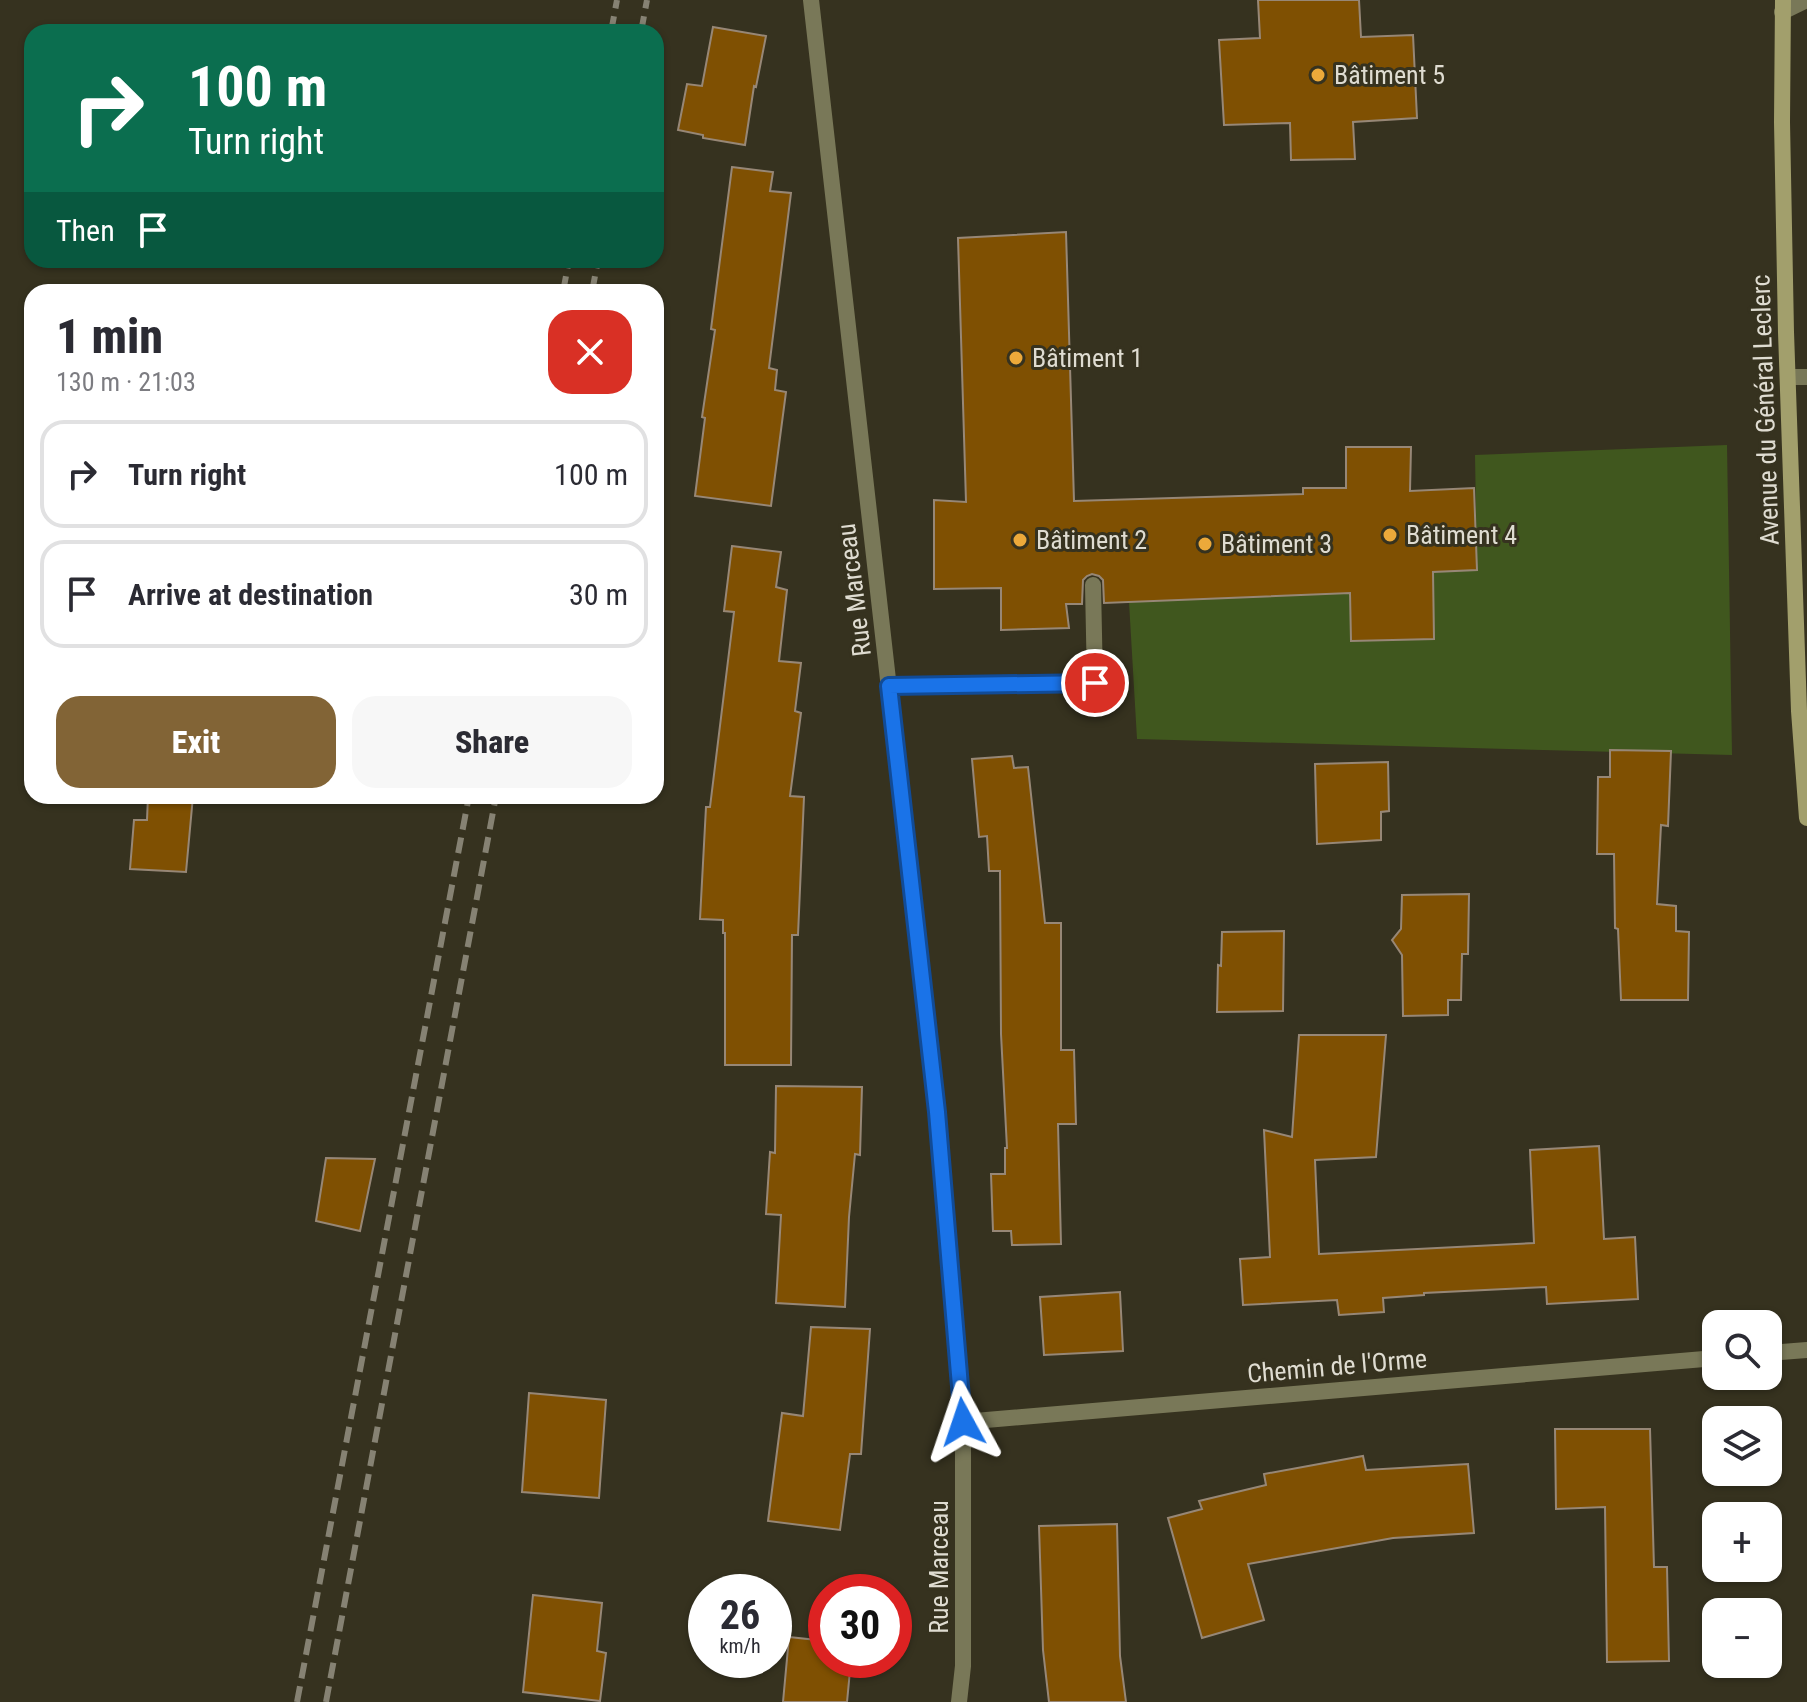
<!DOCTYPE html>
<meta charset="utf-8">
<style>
body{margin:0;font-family:"Roboto Condensed",sans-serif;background:#f7f7f7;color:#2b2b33;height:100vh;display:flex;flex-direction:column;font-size:30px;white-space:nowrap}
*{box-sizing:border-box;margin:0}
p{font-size:26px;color:#7c7c81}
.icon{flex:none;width:44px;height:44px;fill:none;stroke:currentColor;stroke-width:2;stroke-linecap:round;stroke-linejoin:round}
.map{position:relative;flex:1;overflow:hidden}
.panel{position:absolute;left:24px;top:284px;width:640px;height:520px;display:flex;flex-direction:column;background:#fff;border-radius:24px;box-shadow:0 2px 6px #0004}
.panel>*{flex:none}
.top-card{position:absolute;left:24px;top:24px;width:640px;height:244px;border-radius:24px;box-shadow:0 2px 6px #0004;background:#0b6e4f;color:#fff;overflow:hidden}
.controls{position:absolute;left:1702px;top:1310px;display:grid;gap:16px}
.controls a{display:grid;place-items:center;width:80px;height:80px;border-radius:16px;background:#fff;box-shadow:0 2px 6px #0004;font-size:40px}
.speed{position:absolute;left:688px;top:1574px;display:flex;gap:16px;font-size:40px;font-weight:700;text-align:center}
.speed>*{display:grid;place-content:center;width:104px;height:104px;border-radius:50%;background:#fff;box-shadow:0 2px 6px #0004;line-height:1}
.speed small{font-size:20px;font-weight:400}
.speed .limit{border:12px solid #d22;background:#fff;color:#111}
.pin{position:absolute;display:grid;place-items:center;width:68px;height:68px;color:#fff;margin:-34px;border:4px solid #fff;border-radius:50%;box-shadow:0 2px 8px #0007}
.me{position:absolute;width:88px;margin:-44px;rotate:355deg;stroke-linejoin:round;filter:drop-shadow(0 0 6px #0008)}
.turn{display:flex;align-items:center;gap:28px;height:168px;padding:0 32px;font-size:36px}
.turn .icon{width:104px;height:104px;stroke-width:2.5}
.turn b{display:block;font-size:56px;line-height:68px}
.then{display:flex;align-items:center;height:76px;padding:0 32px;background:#0003;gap:16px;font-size:30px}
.round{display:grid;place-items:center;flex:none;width:84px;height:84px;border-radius:24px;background:#f7f7f7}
.head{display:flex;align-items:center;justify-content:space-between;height:136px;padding:0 32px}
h1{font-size:48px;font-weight:800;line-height:60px}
.action{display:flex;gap:16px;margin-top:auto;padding:16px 32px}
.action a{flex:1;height:92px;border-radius:24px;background:#826436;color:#fff;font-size:32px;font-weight:800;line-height:92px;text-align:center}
.action a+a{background:#f7f7f7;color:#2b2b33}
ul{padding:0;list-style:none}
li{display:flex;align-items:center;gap:24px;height:108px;margin:0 16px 12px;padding:0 16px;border:4px solid #e1e1e2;border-radius:24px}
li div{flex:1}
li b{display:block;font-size:30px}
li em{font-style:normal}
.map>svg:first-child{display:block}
.green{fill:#40571e}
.building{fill:#7f5002;stroke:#978776;stroke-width:2}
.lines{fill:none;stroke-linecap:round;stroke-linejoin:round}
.service{stroke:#797858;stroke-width:16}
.minor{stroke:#797858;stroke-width:16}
.secondary{stroke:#a29f6c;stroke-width:16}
.rail{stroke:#868273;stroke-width:6;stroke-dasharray:16 8;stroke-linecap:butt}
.route-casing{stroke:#114b97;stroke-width:20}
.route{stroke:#1a73e8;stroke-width:14}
.poi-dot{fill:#eca93a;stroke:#36321f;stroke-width:3}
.labels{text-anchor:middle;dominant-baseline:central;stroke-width:6;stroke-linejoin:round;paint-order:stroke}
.poi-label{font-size:26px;fill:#dfdcd1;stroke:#36321f;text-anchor:start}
.street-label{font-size:26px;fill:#dfdcd1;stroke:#36321f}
</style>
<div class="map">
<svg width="1807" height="1702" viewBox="0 0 1807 1702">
<rect width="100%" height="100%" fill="#36321f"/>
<!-- green -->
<path class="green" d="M1727 445 1732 755 1137 739 1129 602 1304 595 1349 586 1351 641 1434 639 1426 573 1477 570 1475 455Z"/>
<!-- building -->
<path class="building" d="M1258 0H1359L1361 37 1413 35 1417 118 1353 122 1355 159 1291 160 1290 123 1224 125 1219 40 1260 38Z
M713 27 766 36 756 87 754 86 745 145 703 138V135L678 130 687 84 702 86Z
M732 167 773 172 770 191 791 193 769 368 777 370 775 390 786 392 771 506 695 496 705 418 702 417 715 330 711 329Z
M1066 232 1074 501 1303 494V488H1346V447H1411L1410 491 1474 488 1477 570 1433 572 1434 639 1351 641 1350 593 1104 603 1103 580 1099 576 1092 574 1087 576 1083 580 1082 604H1066L1069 628 1001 630V588L934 589V500L966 502 958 238Z
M732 546 781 552 776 587 787 590 779 661 801 663 795 711 801 713 790 796 804 797 798 935H792L791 1065H725V933H723V920L700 919 706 807H710L734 612 724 611Z
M1610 750 1671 751 1668 826 1661 825 1657 904 1676 906V931L1689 932 1688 1000H1621L1618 929 1615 928 1614 854H1597L1598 777H1610Z
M1012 756 1014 768 1028 767 1045 923H1061V1050H1074L1076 1124H1058L1061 1244 1012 1245 1011 1231H993L991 1174H1005V1148H1007L1001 1034 1000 871H989L987 836 979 837 972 759Z
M1388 762 1389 811 1381 812V840L1317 844 1315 764Z
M148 796H193L186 872 130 869 134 820H147Z
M1469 894 1468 954H1462L1461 1000H1448V1015L1403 1016 1402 955 1392 940 1401 929 1402 895Z
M1284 931 1283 1011 1217 1012 1218 965 1221 966 1222 932Z
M1299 1035H1386L1376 1157 1315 1160 1319 1254 1534 1243 1530 1150 1599 1146 1604 1239 1635 1237 1638 1299 1547 1304 1546 1287 1424 1293V1295L1383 1298 1384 1312 1339 1315 1337 1300 1243 1305 1240 1259 1270 1257 1264 1130 1292 1137Z
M776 1086 862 1087 860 1155 855 1154 849 1217 845 1307 776 1303 781 1215 766 1214 770 1152 775 1153Z
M326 1158 375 1159 360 1231 316 1221Z
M1120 1292 1123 1351 1044 1355 1040 1297Z
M811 1327 870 1329 861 1454H850L840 1530 768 1521 782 1413 803 1416Z
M529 1393 606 1400 599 1498 522 1492Z
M1555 1429H1650L1654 1567H1667L1669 1661 1607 1662 1605 1507 1556 1509Z
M1363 1456 1366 1470 1468 1464 1474 1533 1393 1538 1248 1564 1264 1620 1202 1638 1168 1518 1202 1509 1199 1501 1266 1485 1264 1474Z
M1117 1524 1120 1656 1126 1702H1049L1043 1650 1039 1526Z
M533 1595 602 1603 597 1651 606 1653 600 1701 523 1692Z
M789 1637 826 1641V1660H851L847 1702H783Z"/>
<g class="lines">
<!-- service -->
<path class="service" d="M1782 12 1807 0
M1789 377H1807
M889 686 1095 683 1093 585"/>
<!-- minor -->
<path class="minor" d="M811 0 937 1112 963 1422V1666L959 1702
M1768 1353 1807 1350
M963 1422 1716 1358"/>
<!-- secondary -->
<path class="secondary" d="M1783 0 1782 122 1786 332 1799 711 1807 818"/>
<!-- rail -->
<path class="rail" d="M611 32 617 0
M641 32 647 0
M563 292 569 260
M592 292 598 260
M297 1702 469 796
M326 1702 496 796"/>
</g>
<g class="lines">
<defs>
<path id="route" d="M963 1422 937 1112 889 686 1095 683"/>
</defs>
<!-- route casing -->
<use href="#route" class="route-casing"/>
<!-- route -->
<use href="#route" class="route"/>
</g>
<!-- markers -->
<g class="poi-dot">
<circle cx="1318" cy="75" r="8"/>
<circle cx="1016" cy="358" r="8"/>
<circle cx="1390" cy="535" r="8"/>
<circle cx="1020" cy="540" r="8"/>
<circle cx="1205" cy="544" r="8"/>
</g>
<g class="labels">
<!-- poi labels -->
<g class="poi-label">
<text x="1334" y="75">Bâtiment 5</text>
<text x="1032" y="358">Bâtiment 1</text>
<text x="1406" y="535">Bâtiment 4</text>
<text x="1036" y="540">Bâtiment 2</text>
<text x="1221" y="544">Bâtiment 3</text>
</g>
<!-- street labels -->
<g class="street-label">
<text transform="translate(1765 410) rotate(-92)">Avenue du Général Leclerc</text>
<text transform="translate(854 590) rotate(-97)">Rue Marceau</text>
<text transform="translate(1337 1366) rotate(-5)">Chemin de l'Orme</text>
<text transform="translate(939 1567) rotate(-90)">Rue Marceau</text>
</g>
</g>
</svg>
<div class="controls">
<a><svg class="icon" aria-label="search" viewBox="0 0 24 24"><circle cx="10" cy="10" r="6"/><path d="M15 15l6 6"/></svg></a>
<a><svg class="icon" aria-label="layers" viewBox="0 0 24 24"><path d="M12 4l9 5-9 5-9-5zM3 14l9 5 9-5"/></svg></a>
<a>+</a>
<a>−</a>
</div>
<div class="speed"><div>26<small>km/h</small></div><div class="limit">30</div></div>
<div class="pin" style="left:1095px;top:683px;background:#d93025"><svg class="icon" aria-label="arrive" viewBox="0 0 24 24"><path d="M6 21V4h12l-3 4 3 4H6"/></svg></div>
<svg class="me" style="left:963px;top:1422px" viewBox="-20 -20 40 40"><path d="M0-17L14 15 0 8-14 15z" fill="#1a73e8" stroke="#fff" stroke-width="4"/></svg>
<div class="top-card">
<div class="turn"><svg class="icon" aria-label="right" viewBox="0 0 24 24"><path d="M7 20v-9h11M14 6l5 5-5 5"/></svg><div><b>100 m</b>Turn right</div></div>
<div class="then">Then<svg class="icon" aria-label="arrive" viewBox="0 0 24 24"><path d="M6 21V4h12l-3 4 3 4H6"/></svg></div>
</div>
<section class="panel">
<div class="head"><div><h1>1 min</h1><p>130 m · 21:03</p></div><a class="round" style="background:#d93025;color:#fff"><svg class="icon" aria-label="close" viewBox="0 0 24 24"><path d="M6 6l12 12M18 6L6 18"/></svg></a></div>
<ul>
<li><svg class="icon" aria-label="right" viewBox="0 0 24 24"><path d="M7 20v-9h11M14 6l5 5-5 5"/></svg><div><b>Turn right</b></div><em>100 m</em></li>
<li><svg class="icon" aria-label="arrive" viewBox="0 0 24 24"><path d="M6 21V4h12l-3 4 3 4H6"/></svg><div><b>Arrive at destination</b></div><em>30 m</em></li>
</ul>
<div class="action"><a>Exit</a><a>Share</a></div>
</section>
</div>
